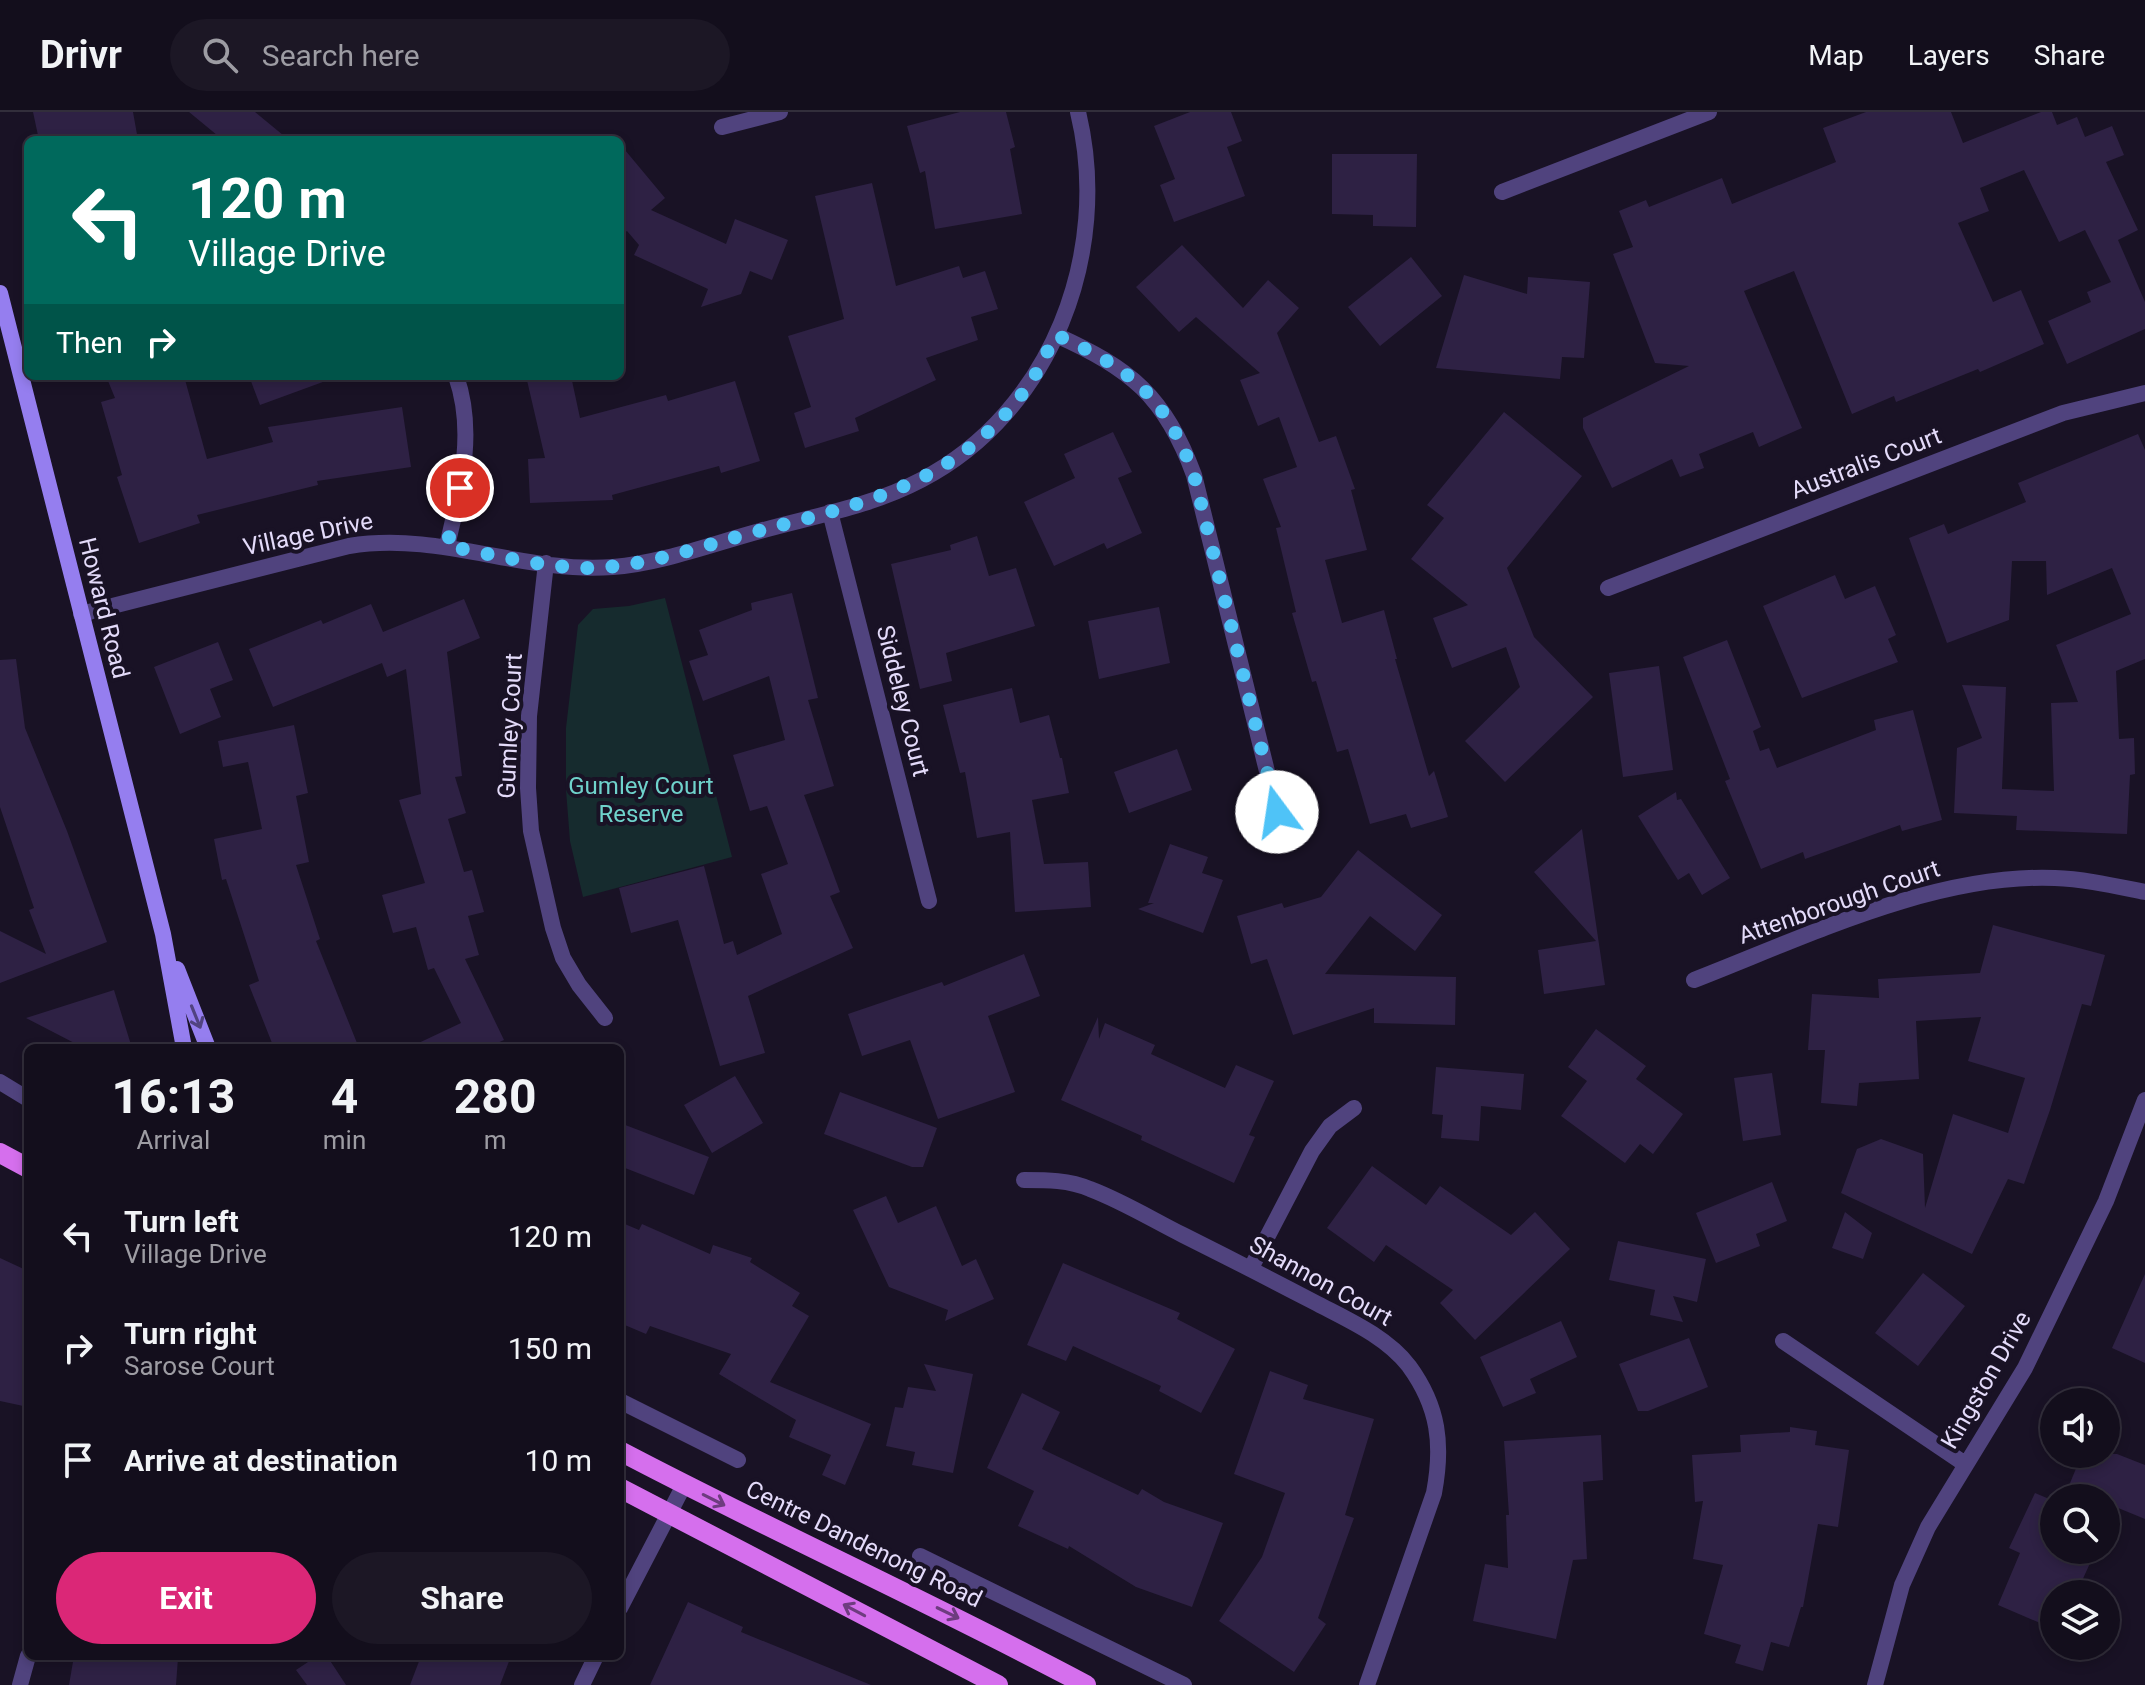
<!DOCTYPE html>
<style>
body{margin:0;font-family:Roboto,sans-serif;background:#1c1725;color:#f1f3f6;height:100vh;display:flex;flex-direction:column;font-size:30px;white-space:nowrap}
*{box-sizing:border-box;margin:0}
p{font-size:26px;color:#9d9ca3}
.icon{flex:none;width:44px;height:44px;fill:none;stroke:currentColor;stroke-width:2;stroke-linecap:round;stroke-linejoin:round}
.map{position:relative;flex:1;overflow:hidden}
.drawer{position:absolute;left:24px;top:932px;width:600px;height:616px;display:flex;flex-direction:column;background:#130e1c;border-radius:12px;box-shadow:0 4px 12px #0003,0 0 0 2px #322e3b}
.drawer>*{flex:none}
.banner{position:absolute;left:24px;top:24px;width:600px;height:244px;border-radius:12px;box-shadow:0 4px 12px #0003,0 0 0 2px #322e3b;background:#00695c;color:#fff;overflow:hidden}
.controls{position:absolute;left:2040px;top:1276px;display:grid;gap:16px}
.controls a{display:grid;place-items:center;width:80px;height:80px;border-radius:50%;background:#130e1c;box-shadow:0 4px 12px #0003,0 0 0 2px #322e3b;font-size:40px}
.pin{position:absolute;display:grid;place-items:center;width:68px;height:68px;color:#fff;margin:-34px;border:4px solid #fff;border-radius:50%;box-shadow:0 2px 8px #0007}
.me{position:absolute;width:88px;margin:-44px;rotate:346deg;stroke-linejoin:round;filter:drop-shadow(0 0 6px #0008)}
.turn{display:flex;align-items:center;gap:28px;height:168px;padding:0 32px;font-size:36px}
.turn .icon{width:104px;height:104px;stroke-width:2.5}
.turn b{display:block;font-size:56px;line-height:68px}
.then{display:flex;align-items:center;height:76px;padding:0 32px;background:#0003;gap:16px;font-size:30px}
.eta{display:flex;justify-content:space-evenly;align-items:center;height:136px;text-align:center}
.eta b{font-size:48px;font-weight:700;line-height:56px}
.action{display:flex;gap:16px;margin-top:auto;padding:16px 32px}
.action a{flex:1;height:92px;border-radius:48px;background:#db2777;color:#fff;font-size:32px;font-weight:700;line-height:92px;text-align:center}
.action a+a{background:#1c1725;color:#f1f3f6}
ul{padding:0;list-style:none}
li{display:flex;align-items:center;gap:24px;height:112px;padding:0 32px}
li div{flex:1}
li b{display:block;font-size:30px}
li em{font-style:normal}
header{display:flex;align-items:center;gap:48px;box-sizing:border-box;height:112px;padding:0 40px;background:#130e1c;border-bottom:2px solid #322e3b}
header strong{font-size:38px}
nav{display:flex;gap:44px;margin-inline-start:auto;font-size:28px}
.search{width:560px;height:72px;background:#1c1725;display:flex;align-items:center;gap:20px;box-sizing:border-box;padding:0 28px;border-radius:44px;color:#9d9ca3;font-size:30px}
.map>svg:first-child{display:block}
.green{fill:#162b2e}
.building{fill:#2e2144}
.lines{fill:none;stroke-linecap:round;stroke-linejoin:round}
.minor{stroke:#50437e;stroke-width:16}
.secondary{stroke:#957eef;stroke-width:16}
.primary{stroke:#d56fed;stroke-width:20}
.oneway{stroke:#514380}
.oneway2{stroke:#6e3c7f}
.route{stroke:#4fc3f7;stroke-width:14;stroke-dasharray:0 25.2}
.labels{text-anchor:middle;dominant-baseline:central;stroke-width:8;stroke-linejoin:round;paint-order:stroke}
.street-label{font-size:24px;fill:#e4dbfa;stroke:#191225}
.park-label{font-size:24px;fill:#6fd2cb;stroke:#191225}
</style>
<header>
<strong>Drivr</strong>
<div class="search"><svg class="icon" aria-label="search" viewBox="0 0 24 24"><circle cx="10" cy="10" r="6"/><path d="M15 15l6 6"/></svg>Search here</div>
<nav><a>Map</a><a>Layers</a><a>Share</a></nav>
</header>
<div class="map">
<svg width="2145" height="1573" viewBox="0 0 2145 1573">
<rect width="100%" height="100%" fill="#191225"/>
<!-- green -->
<path class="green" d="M665 486 732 745 583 785 570 729 566 678V616L578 513 593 497 629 494Z"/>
<!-- building -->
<path class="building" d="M33 0H133L138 28H39Z
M189 0H255L289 28H223Z
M960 0H1006L1015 35 1010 37 1022 102 935 117 925 59 920 61 907 14Z
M1190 0H1231L1242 29 1227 35 1245 84 1174 110 1160 73 1175 67 1154 14Z
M1866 0H1951L1963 31 2041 0H2052L2057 13 2077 5 2085 25 2112 14 2124 43 2106 50 2138 118 2118 128 2145 190V217L2067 252 2048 209 2091 190 2087 180 2111 170 2085 118 2059 130 2024 58 1980 76 1989 99 1958 111 1993 190 2021 178 2044 232 1980 260 1978 257 1896 290 1894 284 1852 302 1794 159 1744 179 1802 316 1759 335 1753 320 1699 342 1704 356 1680 365 1672 347 1612 376 1583 316V306L1689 254 1655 251 1613 142 1633 135 1619 99 1646 88 1649 95 1722 66 1732 92 1836 50 1823 16Z
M620 32 665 86 651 98 726 132 735 107 788 128 772 168 750 159 741 182 701 195 708 177 634 143 639 133 627 119 620 124Z
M1332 42H1417L1416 115 1373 114V103L1332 102Z
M872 71 896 174 959 154 963 166 985 159 998 197 971 205 978 228 926 246 936 268 855 306 859 319 805 336 794 301 811 295 788 224 844 207 815 84Z
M1182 133 1243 196 1268 168 1299 196 1277 221 1319 330 1336 324 1355 377 1351 378 1367 438 1325 448 1342 511 1384 498 1397 547H1395L1429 664 1434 659 1448 705 1411 716 1406 702 1370 712 1348 637 1337 640 1316 569 1312 570 1292 501 1296 500 1276 416 1281 415 1263 367 1297 355 1279 305 1258 314 1240 268 1260 261 1196 205 1179 220 1136 175Z
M1411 145 1442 184 1380 234 1348 195Z
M1464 163 1527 182 1528 165 1590 170 1584 246 1562 245 1560 267 1436 256Z
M106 264H184L207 347 273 330 268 315 402 295 411 355 317 369 318 373 197 403 200 411 139 431 117 365 122 363 101 290 115 286Z
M249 264H331V267L260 293Z
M526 264H571L580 306 666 283 668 289 735 269 760 349 721 361 719 354 612 383 613 388 530 391 528 347 545 346Z
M1504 300 1582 364 1507 456 1534 525 1593 585 1505 670 1465 629 1520 575 1506 535 1452 556 1433 506 1468 493 1411 447 1444 406 1427 393Z
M1113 320 1132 360 1118 366 1142 421 1107 437 1104 431 1054 454 1024 390 1075 366 1064 342Z
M2138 322 2145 338V547L2116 559 2119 627 2134 626 2135 662 2130 663 2127 722 2016 718 2017 704 1954 701 1957 636 1982 626 1962 573 2006 575 2002 677 2054 679 2051 591 2078 590 2056 533 2131 502 2112 456 2047 483 2046 449H2012L2009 508 1947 531 1909 426 1944 412 1948 422 2026 390 2018 371Z
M977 424 989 464 1016 456 1035 514 946 541 952 569 920 577 891 452 951 438 950 433Z
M1835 463 1845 487 1875 474 1896 523 1888 527 1898 550 1802 586 1763 494Z
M792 481 818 586 808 588 834 674 804 683 840 780 830 784 853 836 748 884 765 941 720 954 678 808 631 821 619 776 704 754 724 832 733 829 737 843 782 822 761 762 788 752 767 694 750 699 733 643 785 628 769 564 703 589 689 549 708 543 699 518 752 498 751 491Z
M464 487 480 526 447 540 462 664 455 665 466 701 448 707 464 760 472 758 484 800 468 804 479 843 465 847 504 928 486 936H408L461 911 434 856 428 858 416 815 393 821 382 783 425 771 399 688 421 682 406 557 387 565 382 551 273 595 249 537 321 508 323 512 371 492 383 520Z
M1159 495 1170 551 1099 567 1088 509Z
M1727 528 1761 615 1753 619 1760 639 1769 636 1777 656 1876 618 1874 608 1913 598 1942 708 1902 719 1900 713 1805 747 1803 740 1761 757 1725 669 1730 667 1683 545Z
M218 530 233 568 210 577 221 605 180 622 154 555Z
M16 547 25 616 67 719 107 830 0 871V819L46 842 29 798 34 796 0 695V548Z
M1659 554 1673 658 1623 665 1609 561Z
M1012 576 1020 611 1049 603 1060 646H1062L1069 681 1032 688 1044 752 1088 750 1091 795 1015 800 1010 720 977 726 965 660 960 661 943 593Z
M294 613 308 681 296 684 309 750 296 753 320 827 316 829 359 936H274L249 873 259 869 226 767 222 768 214 727 262 717 248 650 223 655 218 629Z
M1177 637 1192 678 1129 701 1114 660Z
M1676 680 1677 688 1681 687 1730 766 1702 783 1689 761 1678 768 1638 704Z
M1582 717 1605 873 1544 882 1538 838 1596 829 1534 760Z
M1170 732 1208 745 1202 761 1223 768 1203 821 1138 797 1154 791H1148Z
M1358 738 1442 803 1415 839 1370 804 1325 862 1456 865 1455 913 1374 911V896L1293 923 1267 847 1251 852 1237 804 1282 791 1284 796 1321 785Z
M1993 813 2105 843 2091 894 2082 892 2050 998 2024 1072 2008 1067 1972 1142 1841 1081 1857 1037 1881 1027 1923 1042 1925 1096 1953 1002 2008 1021 2025 966 1968 949 1981 905 1916 909 1919 967 1859 971 1857 994 1821 991 1825 938H1808L1812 882 1879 886 1878 867 1980 861Z
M1024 842 1040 884 988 904 1015 980 938 1007 910 928 862 944 848 902 942 870 944 874Z
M114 878 132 936H84L26 906Z
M1098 905 1099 927 1105 911 1155 933 1151 942 1225 976 1236 953 1274 969 1249 1023 1255 1025 1234 1071 1141 1028 1142 1024 1061 988Z
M1596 917 1646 954 1636 967 1683 1002 1653 1042 1640 1032 1625 1051 1561 1004 1587 969 1568 955Z
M1436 955 1524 962 1521 998 1481 994 1479 1029 1441 1026 1443 1003 1432 1002Z
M1772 961 1781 1023 1743 1029 1734 966Z
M735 964 763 1011 712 1041 684 993Z
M840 980 937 1016 923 1055H912L824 1022Z
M620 1011 709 1045 694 1083 620 1054Z
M1372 1054 1426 1093 1440 1074 1511 1123 1535 1100 1570 1137 1475 1228 1440 1191 1453 1178 1386 1133 1374 1150 1327 1116Z
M1772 1070 1787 1109 1756 1122 1760 1134 1716 1151 1696 1101Z
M886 1084 898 1111 936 1094 962 1154 976 1147 994 1187 945 1209 948 1198 889 1175 853 1098Z
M1845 1100 1872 1121 1863 1147 1832 1136Z
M620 1110 639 1118 642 1112 710 1142 713 1133 752 1146 750 1150 800 1181 792 1194 809 1204 770 1270 871 1312 845 1373 822 1363 831 1343 789 1325 796 1308 719 1262 731 1242 650 1214 646 1222 620 1211Z
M1618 1129 1706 1147 1697 1190 1673 1184 1683 1210 1650 1203 1655 1178 1609 1168Z
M0 1146 28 1159V1295L0 1289Z
M1063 1151 1180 1201 1177 1207 1235 1237 1201 1301 1159 1279 1161 1274 1073 1234 1066 1249 1027 1233Z
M1923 1161 1965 1194 1918 1254 1875 1221Z
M2145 1162V1251L2112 1236Z
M1561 1209 1577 1245 1530 1267 1536 1281 1503 1295 1480 1245Z
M1689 1226 1708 1275 1648 1299H1638L1619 1252Z
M924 1252 973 1262 953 1361 912 1353 915 1340 886 1334 895 1295 903 1296 908 1275 936 1279Z
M1270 1259 1308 1273 1303 1287 1374 1307 1345 1403 1354 1406 1318 1506 1326 1512 1294 1560 1219 1509 1262 1445 1285 1381 1234 1362Z
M1022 1281 1060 1300 1042 1337 1138 1383 1142 1377 1164 1390 1223 1411 1192 1495 1136 1475 1069 1434 1068 1437 1018 1414 1034 1379 987 1356Z
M1790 1315 1817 1319 1815 1333 1849 1338 1838 1415 1818 1412 1803 1495H1801L1789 1535 1771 1530 1763 1559 1735 1551 1741 1533 1704 1522 1723 1453 1693 1447 1703 1389 1695 1390 1692 1343 1741 1340 1740 1323 1790 1320Z
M1601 1323 1603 1368 1583 1370 1587 1447 1573 1448 1556 1527 1473 1509 1485 1452 1508 1456 1506 1403H1509L1504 1329Z
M2082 1342H2117L2145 1353V1407L2106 1391V1386H2093L2068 1376Z
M2035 1381 2054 1389V1438H2096L2076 1482H2054V1517L1998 1493 2020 1441 2009 1436Z
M688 1490 743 1515 741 1520 871 1573H650Z
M74 1544 178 1546 176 1573H69Z
M317 1544H327L346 1573H307L296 1558Z
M421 1544H511L500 1573H410Z"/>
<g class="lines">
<!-- minor -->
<path class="minor" d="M722 15 780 0
M1502 80 1709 0
M1056 223C1131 257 1165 284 1194 363L1277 700
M830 400 929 789
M447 434C460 378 476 321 456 264
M546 451 529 604 528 676 531 719 553 816 563 846 579 873 605 906
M1608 476 2063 301 2145 281
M81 502 349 434C440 419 524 462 613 455 662 451 712 432 760 419 814 404 872 394 921 368 1052 300 1112 140 1078 0
M1694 868C1805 825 1935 761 2055 766 2085 767 2115 774 2145 780
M0 970 28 987
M1024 1068C1047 1068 1069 1068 1090 1077 1122 1089 1153 1108 1183 1123 1227 1145 1270 1167 1314 1190 1346 1207 1386 1224 1409 1254 1439 1295 1443 1333 1434 1381L1367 1573
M1251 1156 1312 1039 1330 1014 1354 996
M1783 1229 1965 1352
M620 1289 738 1348
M920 1444 1184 1573
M620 1496 684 1373
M20 1573 28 1544
M582 1573 596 1544
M1875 1573 1902 1473 1928 1415 2025 1256 2106 1089 2145 988"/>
<!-- secondary -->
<path class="secondary" d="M0 181 163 822 184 936
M177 857 208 936"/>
<!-- primary -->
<path class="primary" d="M0 1041 28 1056
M620 1339C774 1420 932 1491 1086 1573
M620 1376 998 1573"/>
</g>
<!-- one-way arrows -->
<defs><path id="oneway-shaft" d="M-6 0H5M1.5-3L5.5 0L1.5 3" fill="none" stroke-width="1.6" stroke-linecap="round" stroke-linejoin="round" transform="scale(2)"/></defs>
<use class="oneway" href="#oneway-shaft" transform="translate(196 905) rotate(68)"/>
<g class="oneway2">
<use href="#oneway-shaft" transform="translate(714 1388) rotate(27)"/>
<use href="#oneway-shaft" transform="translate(854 1498) rotate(-152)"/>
<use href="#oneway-shaft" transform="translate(948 1501) rotate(26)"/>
</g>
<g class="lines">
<!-- route -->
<path class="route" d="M460 376 447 434C492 442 540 455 585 456 638 456 690 438 740 424 854 393 952 378 1026 277 1038 261 1046 241 1056 223 1131 257 1165 284 1194 363L1277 700"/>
</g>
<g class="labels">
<!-- street labels -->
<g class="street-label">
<text transform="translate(1866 351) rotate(-21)">Australis Court</text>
<text transform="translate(308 422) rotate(-12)">Village Drive</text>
<text transform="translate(104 496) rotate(76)">Howard Road</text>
<text transform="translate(903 589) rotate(76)">Siddeley Court</text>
<text transform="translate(510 614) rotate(-87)">Gumley Court</text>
<text transform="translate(1839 790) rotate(-19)">Attenborough Court</text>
<text transform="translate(1321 1169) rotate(29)">Shannon Court</text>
<text transform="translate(1986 1268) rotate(-60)">Kingston Drive</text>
<text transform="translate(864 1432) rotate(26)">Centre Dandenong Road</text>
</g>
<!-- park labels -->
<g class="park-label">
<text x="641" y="674">Gumley Court<tspan x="641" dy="28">Reserve</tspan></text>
</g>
</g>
</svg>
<div class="controls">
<a><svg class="icon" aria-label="sound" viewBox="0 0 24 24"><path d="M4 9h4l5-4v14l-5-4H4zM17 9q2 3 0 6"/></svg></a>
<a><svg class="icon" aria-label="search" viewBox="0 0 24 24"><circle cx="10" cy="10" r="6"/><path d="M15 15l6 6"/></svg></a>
<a><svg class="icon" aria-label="layers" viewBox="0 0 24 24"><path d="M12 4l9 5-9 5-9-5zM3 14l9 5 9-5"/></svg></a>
</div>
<div class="pin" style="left:460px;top:376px;background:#d93025"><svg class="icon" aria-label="arrive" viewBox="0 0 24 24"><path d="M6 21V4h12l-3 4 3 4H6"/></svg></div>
<svg class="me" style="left:1277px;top:700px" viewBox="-20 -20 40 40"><circle r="19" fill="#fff"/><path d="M0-13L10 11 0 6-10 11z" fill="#4fc3f7"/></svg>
<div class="banner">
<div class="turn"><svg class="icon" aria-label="left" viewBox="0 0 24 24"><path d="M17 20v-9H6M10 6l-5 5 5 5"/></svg><div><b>120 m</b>Village Drive</div></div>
<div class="then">Then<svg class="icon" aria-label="right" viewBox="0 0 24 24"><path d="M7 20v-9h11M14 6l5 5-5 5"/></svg></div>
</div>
<section class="drawer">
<div class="eta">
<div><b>16:13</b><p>Arrival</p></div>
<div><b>4</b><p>min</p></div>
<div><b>280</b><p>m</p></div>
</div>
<ul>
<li><svg class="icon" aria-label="left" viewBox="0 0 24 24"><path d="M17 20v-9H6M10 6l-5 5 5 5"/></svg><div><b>Turn left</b><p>Village Drive</p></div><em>120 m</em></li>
<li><svg class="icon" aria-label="right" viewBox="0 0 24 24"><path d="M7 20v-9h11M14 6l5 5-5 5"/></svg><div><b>Turn right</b><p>Sarose Court</p></div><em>150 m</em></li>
<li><svg class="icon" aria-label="arrive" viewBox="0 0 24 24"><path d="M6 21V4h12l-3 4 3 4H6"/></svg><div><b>Arrive at destination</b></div><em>10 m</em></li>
</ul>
<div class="action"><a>Exit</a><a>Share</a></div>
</section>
</div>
